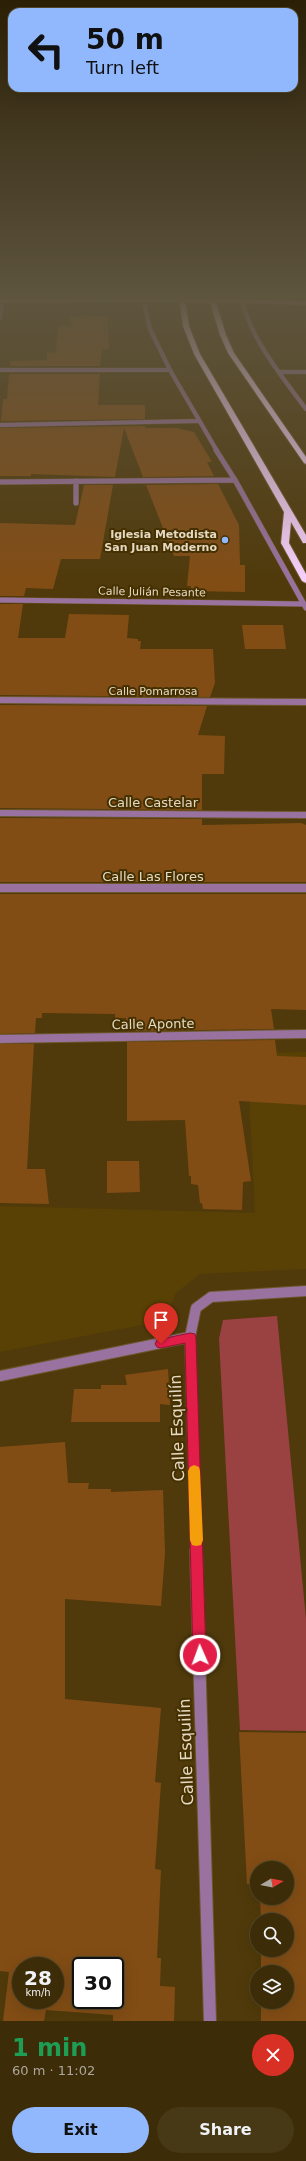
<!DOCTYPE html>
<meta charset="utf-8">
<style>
body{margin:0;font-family:"DejaVu Sans",sans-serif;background:#473816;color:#f1f3f6;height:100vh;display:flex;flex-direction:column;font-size:15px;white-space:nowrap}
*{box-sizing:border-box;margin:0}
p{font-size:13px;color:#aca79c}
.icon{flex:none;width:22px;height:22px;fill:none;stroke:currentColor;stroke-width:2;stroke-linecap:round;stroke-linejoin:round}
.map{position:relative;height:2021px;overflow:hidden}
.drawer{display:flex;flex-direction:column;background:#3c2c08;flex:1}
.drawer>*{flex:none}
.top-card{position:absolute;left:8px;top:8px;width:290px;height:84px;border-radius:12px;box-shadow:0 4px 16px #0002,0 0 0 1px #554829;background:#91b8fd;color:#111;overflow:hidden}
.needle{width:26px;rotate:80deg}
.tools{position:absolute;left:250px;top:1861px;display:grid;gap:8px}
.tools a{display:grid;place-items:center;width:44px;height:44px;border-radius:50%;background:#3c2c08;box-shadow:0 4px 16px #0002,0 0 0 1px #554829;font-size:20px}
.speed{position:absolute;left:12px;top:1957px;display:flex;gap:8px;font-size:20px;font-weight:700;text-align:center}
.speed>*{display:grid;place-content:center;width:52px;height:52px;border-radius:50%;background:#3c2c08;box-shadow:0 4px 16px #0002,0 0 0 1px #554829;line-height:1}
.speed small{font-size:10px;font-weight:400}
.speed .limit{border:2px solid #111;border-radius:6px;background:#fff;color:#111}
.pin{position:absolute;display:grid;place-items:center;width:34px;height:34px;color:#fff;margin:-41px -17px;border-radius:50% 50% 50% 0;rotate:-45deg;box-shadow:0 0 4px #0007}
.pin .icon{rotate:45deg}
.me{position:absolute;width:44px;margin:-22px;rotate:358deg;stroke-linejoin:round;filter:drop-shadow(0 0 3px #0008)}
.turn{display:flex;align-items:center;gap:14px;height:84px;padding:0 12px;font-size:18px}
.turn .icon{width:52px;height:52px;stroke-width:2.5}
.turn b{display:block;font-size:28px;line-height:34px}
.round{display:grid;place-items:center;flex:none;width:42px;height:42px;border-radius:21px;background:#473816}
.summary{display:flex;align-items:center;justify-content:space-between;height:68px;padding:0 12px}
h1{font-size:24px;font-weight:700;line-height:30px;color:#1e9e55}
.button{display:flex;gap:8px;margin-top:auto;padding:8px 12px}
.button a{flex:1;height:46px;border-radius:24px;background:#91b8fd;color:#111;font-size:16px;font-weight:700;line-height:46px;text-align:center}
.button a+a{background:#473816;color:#f1f3f6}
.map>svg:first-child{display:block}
.built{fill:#594004}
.green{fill:#9a4242}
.building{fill:#824d15;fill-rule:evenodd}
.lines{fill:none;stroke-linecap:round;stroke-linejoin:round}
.street-far5-casing{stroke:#6b572c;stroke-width:5}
.street-far4-casing{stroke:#6b572c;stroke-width:6}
.street-far3-casing{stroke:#6b572c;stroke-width:8}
.street-far2-casing{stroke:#6b572c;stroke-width:10}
.street-far1-casing{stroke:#6b572c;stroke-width:12}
.street-casing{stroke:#6b572c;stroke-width:14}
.secondary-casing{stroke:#6b572c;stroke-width:5}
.highway-casing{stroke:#6b572c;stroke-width:2}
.street-far5{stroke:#9a72a0;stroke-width:4}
.street-far4{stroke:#9a72a0;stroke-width:5}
.street-far3{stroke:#9a72a0;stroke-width:6}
.street-far2{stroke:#9a72a0;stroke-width:8}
.street-far1{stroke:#9a72a0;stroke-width:10}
.street{stroke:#9a72a0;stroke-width:12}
.secondary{stroke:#cd8dd7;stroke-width:4}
.highway{fill:#f8d1fd;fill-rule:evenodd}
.secondary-bridge-casing{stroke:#6b572c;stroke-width:5;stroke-linecap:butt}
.secondary-bridge{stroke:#cd8dd7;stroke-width:4}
.route{fill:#e11d48;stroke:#92132f}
.slow{fill:#f59e0b}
.poi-dot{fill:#91b8fd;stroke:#453000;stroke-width:1.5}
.labels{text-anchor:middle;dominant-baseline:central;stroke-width:4;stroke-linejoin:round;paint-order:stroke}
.far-poi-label{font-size:11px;font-weight:bold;fill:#e6d9c2;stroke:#453000;text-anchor:end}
.far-street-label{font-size:11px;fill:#e6d9c2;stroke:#453000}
.street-label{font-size:13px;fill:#e6d9c2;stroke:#453000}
.near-street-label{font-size:16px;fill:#e6d9c2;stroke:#453000}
</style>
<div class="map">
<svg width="306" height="2021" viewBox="0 0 306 2021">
<rect width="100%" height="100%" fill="#503a0b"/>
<!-- built -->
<path class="built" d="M306 1052V1269L200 1274 176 1293 163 1321 0 1352V1206L255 1213 247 1053Z"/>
<!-- green -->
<path class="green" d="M277 1316 306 1619V1731L240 1730 219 1339 223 1320Z"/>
<!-- building -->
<path class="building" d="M108 316 109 349H102L100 366H10V361L47 360V353L56 352 58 326H70V317Z
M9 374H100L98 405H145V419L1 421 3 399H7Z
M145 426V428H177L194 432 212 462H207L214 476 143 477 124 428 115 477 31 474V476H0V428Z
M218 484 239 525 240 565H245V592L190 591 191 586H187L190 556H174L146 485Z
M84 485H113L100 559H61L53 589 26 588 24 596H0V523L75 525Z
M0 604H23L18 638H65L69 614 129 615 127 638 138 639V641H141L140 649H213L215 683 210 697 0 695Z
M242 625H283L286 649H245Z
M0 705 207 706 198 735 225 736 224 774H202V810L0 808Z
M0 818 202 819V825L301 823 306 825V882H0Z
M0 894H306V1010L271 1009 274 1029 127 1031 126 1018H115V1014L42 1013V1018H36L35 1033 0 1034Z
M275 1040 277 1056 306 1057V1105L239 1101 251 1181 243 1182 242 1210 203 1209 202 1203H200L198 1185 191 1184V1176H189L185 1120 127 1121V1042Z
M0 1044H34L27 1169H45L49 1204 0 1203Z
M107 1161H139L140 1192 107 1193Z
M168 1369 170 1405 160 1404V1422H71L74 1389H101V1385H127L125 1375Z
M65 1442 68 1483H89L88 1489H111V1492L163 1490 165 1553 161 1606 65 1599V1699L161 1708 155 1782 161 1783 155 1869 161 1870 157 1958H161L160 1986 175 1987 174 2021H113V2015L46 2010 44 2021H3L9 1972 0 1971V1447ZM21 1966H55V2000H21ZM81 1966H115V2000H81Z
M239 1732 306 1733V2021H261V2002H287V1972H261V1950H287V1920H261L260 1898H287V1868H257V1885L247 1884Z"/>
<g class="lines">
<defs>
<path id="street-far5" d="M143 299 150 329 170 370 217 451
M241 299C253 342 280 374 306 409
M0 318 2 301 4 299
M0 370H170
M279 372H306
M0 425 198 421"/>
<path id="street-far4" d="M216 450 235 480 306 608
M76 481V503
M0 482 235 480
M0 600 304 604"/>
<path id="street-far3" d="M0 700 306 702
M0 813 306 815"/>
<path id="street-far2" d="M0 888H306
M0 1039 306 1034"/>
<path id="street-far1" d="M190 1337 196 1551
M0 1376 190 1337 196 1308 211 1297 306 1291"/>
<path id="street" d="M196 1550 210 2021"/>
<path id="secondary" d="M0 301 143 300
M241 301 306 303"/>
<path id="highway" d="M179 299H185L189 326 200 354 306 535V543H303L291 522 289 543 306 574V583L302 581 281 543 284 512 194 354 183 326Z
M209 299H215L226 335 234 353 306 457V464L304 463 228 353 220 335Z"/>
</defs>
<!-- street-far5 casing -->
<use href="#street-far5" class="street-far5-casing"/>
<!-- street-far4 casing -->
<use href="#street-far4" class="street-far4-casing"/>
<!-- street-far3 casing -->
<use href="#street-far3" class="street-far3-casing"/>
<!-- street-far2 casing -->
<use href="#street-far2" class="street-far2-casing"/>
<!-- street-far1 casing -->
<use href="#street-far1" class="street-far1-casing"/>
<!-- street casing -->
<use href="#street" class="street-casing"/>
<!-- secondary casing -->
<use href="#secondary" class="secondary-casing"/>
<!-- highway casing -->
<use href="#highway" class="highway-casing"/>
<!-- street-far5 -->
<use href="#street-far5" class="street-far5"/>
<!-- street-far4 -->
<use href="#street-far4" class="street-far4"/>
<!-- street-far3 -->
<use href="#street-far3" class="street-far3"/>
<!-- street-far2 -->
<use href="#street-far2" class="street-far2"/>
<!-- street-far1 -->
<use href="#street-far1" class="street-far1"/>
<!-- street -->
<use href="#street" class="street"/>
<!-- secondary -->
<use href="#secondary" class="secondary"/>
<!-- highway -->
<use href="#highway" class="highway"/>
<defs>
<path id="secondary-bridge" d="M143 300 241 301"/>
</defs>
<!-- secondary-bridge casing -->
<use href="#secondary-bridge" class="secondary-bridge-casing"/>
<!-- secondary-bridge -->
<use href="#secondary-bridge" class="secondary-bridge"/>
</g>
<!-- sky -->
<linearGradient id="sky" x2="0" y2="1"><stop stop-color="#2c2006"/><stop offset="0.51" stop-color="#5e553f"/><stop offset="1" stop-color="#5e553f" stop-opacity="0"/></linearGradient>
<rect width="306" height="582" fill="url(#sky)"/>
<!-- route -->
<path class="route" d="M190 1333 195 1334 196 1338 206 1655 204 1660 200 1662 195 1660 193 1655 185 1343 161 1348 157 1347 155 1344 157 1340 161 1339Z"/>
<!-- slow -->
<path class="slow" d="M194 1465 199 1467 200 1471 203 1540 201 1545 196 1546 192 1545 190 1540 188 1471 190 1467Z"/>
<!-- markers -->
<circle class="poi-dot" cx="225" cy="540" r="4"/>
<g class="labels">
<!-- far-poi labels -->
<g class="far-poi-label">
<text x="217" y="534">Iglesia Metodista<tspan x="217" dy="13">San Juan Moderno</tspan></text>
</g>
<!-- far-street labels -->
<g class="far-street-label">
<text transform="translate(152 592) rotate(1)">Calle Julián Pesante</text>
<text x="153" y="691">Calle Pomarrosa</text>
</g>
<!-- street labels -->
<g class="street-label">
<text x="153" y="802">Calle Castelar</text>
<text x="153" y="876">Calle Las Flores</text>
<text transform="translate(153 1024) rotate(-1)">Calle Aponte</text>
</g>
<!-- near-street labels -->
<g class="near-street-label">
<text transform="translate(177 1428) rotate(-92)">Calle Esquilín</text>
<text transform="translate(186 1752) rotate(-92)">Calle Esquilín</text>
</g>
</g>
</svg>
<div class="tools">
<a><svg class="needle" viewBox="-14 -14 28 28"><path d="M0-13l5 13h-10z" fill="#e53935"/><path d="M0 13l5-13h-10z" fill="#aca79c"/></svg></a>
<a><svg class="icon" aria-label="search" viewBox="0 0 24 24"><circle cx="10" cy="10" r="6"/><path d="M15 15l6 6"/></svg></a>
<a><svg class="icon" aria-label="layers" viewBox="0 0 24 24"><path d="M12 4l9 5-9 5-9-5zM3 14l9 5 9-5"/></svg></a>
</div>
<div class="speed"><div>28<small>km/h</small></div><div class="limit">30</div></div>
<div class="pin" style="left:161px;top:1344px;background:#d93025"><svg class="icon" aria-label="arrive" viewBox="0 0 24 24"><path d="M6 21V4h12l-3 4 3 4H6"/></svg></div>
<svg class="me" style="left:200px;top:1655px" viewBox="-20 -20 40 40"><circle r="17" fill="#e11d48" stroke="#fff" stroke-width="3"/><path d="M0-11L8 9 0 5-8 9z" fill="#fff"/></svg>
<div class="top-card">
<div class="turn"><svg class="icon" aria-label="left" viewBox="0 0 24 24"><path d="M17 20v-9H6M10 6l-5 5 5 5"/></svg><div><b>50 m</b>Turn left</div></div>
</div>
</div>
<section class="drawer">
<div class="summary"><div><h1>1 min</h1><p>60 m · 11:02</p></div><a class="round" style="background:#d93025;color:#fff"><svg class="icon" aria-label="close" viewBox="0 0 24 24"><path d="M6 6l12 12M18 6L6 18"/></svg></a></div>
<div class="button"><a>Exit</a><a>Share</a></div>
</section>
